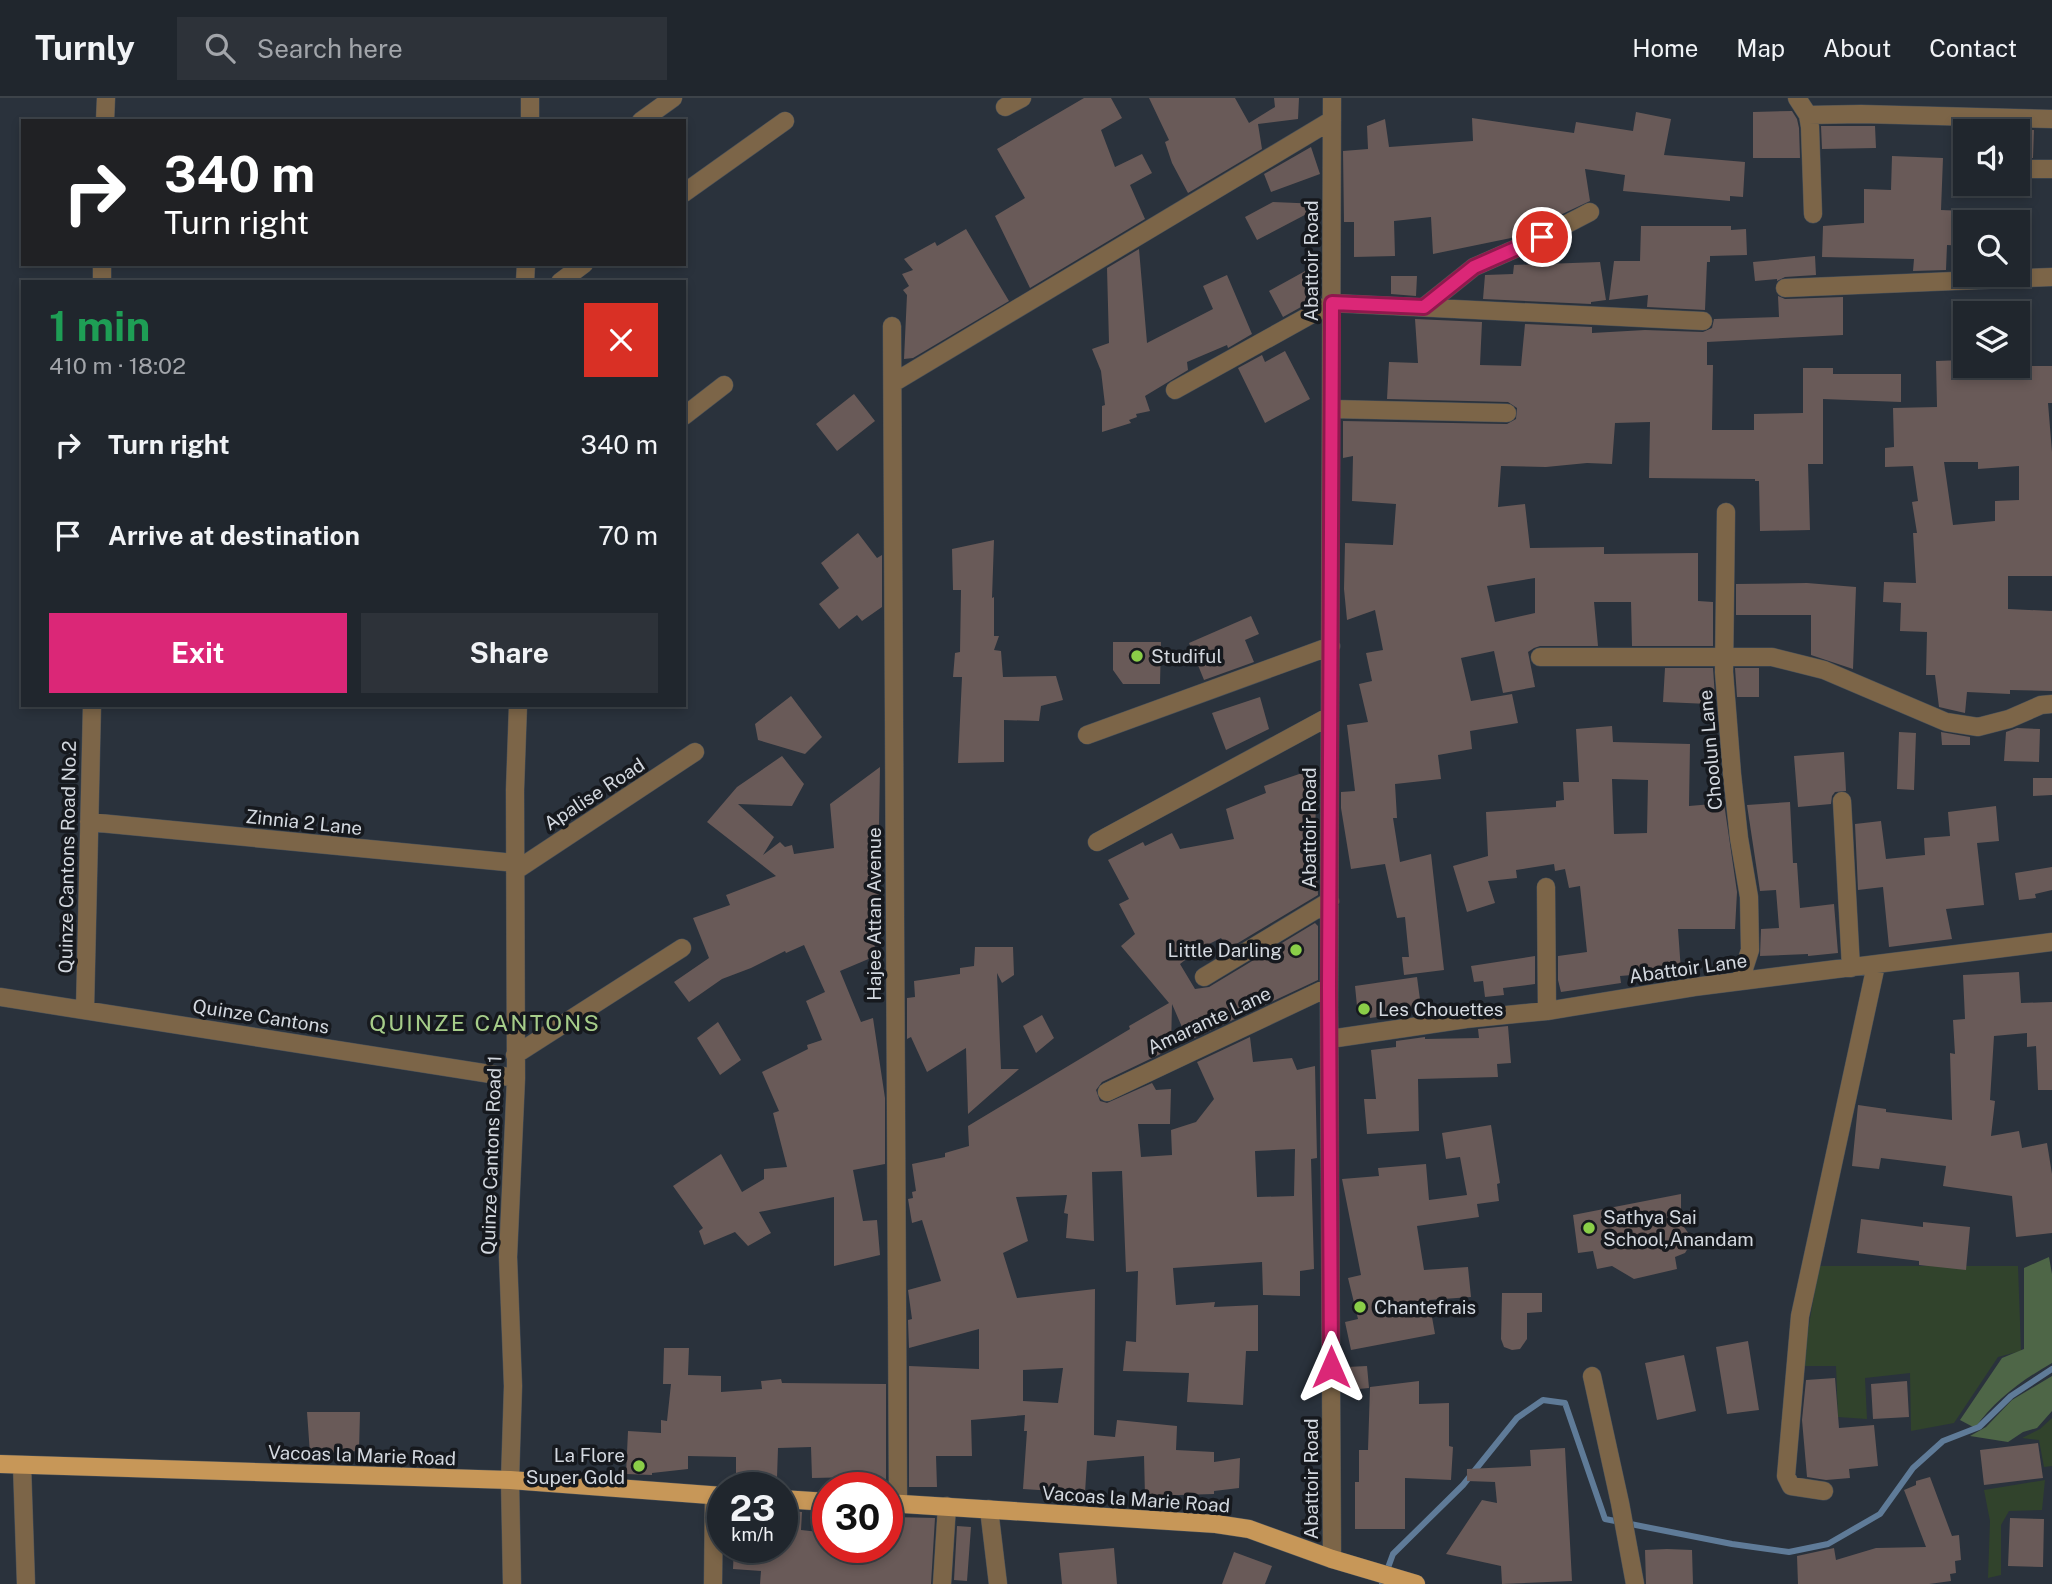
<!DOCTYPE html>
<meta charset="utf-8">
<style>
body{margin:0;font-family:"Public Sans",sans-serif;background:#2d3239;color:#f1f3f6;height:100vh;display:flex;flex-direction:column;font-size:26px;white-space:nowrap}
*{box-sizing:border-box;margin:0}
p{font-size:23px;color:#a2a5aa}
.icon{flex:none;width:38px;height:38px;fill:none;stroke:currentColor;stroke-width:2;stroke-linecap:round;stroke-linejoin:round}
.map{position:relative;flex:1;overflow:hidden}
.panel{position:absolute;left:21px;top:182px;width:665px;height:427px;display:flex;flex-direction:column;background:#20262d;border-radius:0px;box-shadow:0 4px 10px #0003,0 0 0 2px #3d4349}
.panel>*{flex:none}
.hud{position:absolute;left:21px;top:21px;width:665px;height:147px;border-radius:0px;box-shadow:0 4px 10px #0003,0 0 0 2px #3d4349;background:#202124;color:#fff;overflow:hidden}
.buttons{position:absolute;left:1953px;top:21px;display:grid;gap:14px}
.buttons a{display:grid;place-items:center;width:77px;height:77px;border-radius:0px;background:#20262d;box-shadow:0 4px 10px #0003,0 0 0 2px #3d4349;font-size:35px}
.speed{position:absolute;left:707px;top:1374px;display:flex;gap:14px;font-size:35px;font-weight:700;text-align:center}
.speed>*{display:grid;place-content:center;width:91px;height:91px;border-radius:50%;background:#20262d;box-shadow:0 4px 10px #0003,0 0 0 2px #3d4349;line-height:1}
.speed small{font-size:18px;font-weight:400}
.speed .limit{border:10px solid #d22;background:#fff;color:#111}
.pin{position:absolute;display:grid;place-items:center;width:60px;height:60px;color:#fff;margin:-30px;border:4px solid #fff;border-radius:50%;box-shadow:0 2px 7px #0007}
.me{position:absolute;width:77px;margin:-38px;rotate:0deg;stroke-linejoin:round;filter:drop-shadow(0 0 5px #0008)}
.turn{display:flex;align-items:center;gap:24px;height:147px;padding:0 28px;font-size:32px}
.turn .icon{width:91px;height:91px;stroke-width:2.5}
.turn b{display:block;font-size:49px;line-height:60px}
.round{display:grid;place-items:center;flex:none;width:74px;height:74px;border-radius:0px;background:#2d3239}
.headline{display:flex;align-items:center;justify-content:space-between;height:119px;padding:0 28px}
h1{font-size:42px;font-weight:700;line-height:52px;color:#1e9e55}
.button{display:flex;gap:14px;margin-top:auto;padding:14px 28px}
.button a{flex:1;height:80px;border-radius:0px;background:#db2777;color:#fff;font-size:28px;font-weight:700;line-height:80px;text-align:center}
.button a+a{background:#2d3239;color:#f1f3f6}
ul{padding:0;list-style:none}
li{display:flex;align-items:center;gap:21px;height:91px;padding:0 28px}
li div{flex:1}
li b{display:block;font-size:26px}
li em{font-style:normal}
header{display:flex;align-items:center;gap:42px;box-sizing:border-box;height:98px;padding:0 35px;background:#20262d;border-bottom:2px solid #3d4349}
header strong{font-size:33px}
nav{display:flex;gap:38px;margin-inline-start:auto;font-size:24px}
.search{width:490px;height:63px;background:#2d3239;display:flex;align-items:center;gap:18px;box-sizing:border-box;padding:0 24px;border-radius:0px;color:#a2a5aa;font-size:26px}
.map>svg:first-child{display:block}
.green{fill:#31432c}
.forest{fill:#4e6647}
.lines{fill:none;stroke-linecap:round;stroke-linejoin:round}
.stream{stroke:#5f7b98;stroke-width:6}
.building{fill:#695a58;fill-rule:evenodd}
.minor-casing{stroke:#485059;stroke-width:19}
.major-casing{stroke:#485059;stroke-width:19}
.minor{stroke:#7c6548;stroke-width:18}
.major{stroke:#c79758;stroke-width:18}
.route-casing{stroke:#8e194d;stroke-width:18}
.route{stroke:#db2777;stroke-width:12}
.poi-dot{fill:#8ace48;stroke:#16191e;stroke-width:2.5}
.labels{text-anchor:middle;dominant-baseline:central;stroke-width:7;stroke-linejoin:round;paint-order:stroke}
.street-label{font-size:19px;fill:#d3d8df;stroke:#16191e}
.poi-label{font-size:19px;fill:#d3d8df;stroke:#16191e;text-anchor:start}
.quarter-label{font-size:23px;letter-spacing:2px;fill:#a6cd89;stroke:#16191e}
</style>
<header>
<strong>Turnly</strong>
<div class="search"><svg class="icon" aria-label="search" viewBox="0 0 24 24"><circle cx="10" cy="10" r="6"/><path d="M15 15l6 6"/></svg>Search here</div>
<nav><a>Home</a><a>Map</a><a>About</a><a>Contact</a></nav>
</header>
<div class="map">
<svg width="2052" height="1486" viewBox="0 0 2052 1486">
<rect width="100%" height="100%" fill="#2a323c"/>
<!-- green -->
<path class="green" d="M1819 1168H2018L2021 1253 1998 1259 1954 1325 1911 1333 1910 1275 1865 1280 1867 1321 1838 1319 1836 1268H1802Z
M2052 1320V1368L2044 1369 2039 1342 2022 1340 2040 1331Z
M2045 1382 2042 1412 2009 1413 2001 1427V1477L1988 1480 1990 1423 1984 1392Z"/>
<!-- forest -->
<path class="forest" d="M2049 1159 2052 1176V1265C2022 1282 1995 1302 1975 1330L1960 1322 2002 1260 2024 1251V1170Z
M2052 1278V1313L2037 1330 2023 1334 2008 1344 1970 1338 1986 1329 2012 1302Z"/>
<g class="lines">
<!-- stream -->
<path class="stream" d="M1382 1486 1393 1456 1463 1387 1517 1320 1543 1302 1565 1305 1605 1421 1732 1446 1789 1454 1828 1446 1880 1416 1913 1370 1943 1343 1979 1329 2011 1298 2052 1271"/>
</g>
<!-- building -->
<path class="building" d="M1084 0H1111L1122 20 1101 32 1115 69 1142 56 1152 75 1130 87 1145 121 1030 190 995 118 1025 100 997 51Z
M1149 0H1235L1249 25 1275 9 1274 0H1299L1298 21 1258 26 1262 51 1188 95 1172 65 1165 44 1169 42Z
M1792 13 1797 21 1799 30 1800 60H1753V14Z
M1636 14 1671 21 1664 57 1745 64 1743 99 1730 98V103L1623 93 1625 77 1585 71 1590 103 1511 140 1433 156 1431 119 1394 123 1395 158 1354 159V124H1344L1343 53 1368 51 1367 28 1385 21 1389 49 1473 43 1472 20 1574 35 1576 24 1633 33Z
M1821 28H1875L1876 50 1822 51Z
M2018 31 2034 32 2033 60H2018Z
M1311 49 1320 76 1271 94 1264 76Z
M1892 58 1943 60 1941 112 1965 113V148L1947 147 1946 172 1913 173 1914 161 1822 159 1823 128 1864 125V91L1891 92Z
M1273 104 1320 106V109L1257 142 1245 119Z
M1641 128H1731V132L1746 131 1747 157 1710 158V164H1707L1705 212 1647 209 1648 197 1609 202 1614 163H1640Z
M966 131 1009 203 913 260 904 261 907 197 903 192 909 188 902 176 913 172 904 161 935 144 937 148Z
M1139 151 1147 245 1213 211 1203 188 1227 177 1252 236 1228 250 1227 247 1187 264 1188 272 1145 298 1150 313 1136 316 1137 319 1129 322 1131 325 1102 334V308L1105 307 1101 273 1092 251 1109 245 1107 170Z
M1815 158 1816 177 1785 179 1777 183V181L1755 183 1753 164Z
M1600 164 1606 202 1591 204V206L1483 201 1485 177 1513 176 1514 167Z
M1316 167 1320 173 1319 199 1283 219 1269 193Z
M1391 178H1417L1416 198 1391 196Z
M1778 198 1785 201 1843 199V237L1707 244V267H1713L1712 332H1754V316L1803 315V270H1833V276H1901V304L1823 301V366H1808L1810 432 1760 433 1759 383H1755V381L1649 380 1650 324 1615 325 1612 366 1587 365 1546 369 1501 368 1498 409 1525 406 1530 450 1604 449V456L1698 455V503L1713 504V548H1632L1631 504H1594L1598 548H1540L1534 550 1528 554 1535 589 1503 595 1494 553 1461 560 1471 603 1512 596 1518 625 1470 633 1472 651 1438 657 1441 681 1395 686 1397 720H1393L1400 764 1431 756 1444 872 1404 877 1402 859H1409L1405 819 1397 820 1385 766 1351 771 1341 710V694L1355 693 1347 627 1368 624 1359 586 1372 583 1366 555 1383 552 1375 512 1347 522 1344 491 1345 445 1393 447 1396 406 1352 403 1353 358 1343 360V323L1507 326 1516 321 1517 310 1508 304 1387 301 1389 264 1418 265 1415 221 1482 224 1480 267 1521 268 1525 226 1592 229V235L1645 232 1703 234 1712 230 1714 221 1779 219ZM1535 480V515L1495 524 1487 488Z
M1285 253 1310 301 1265 325 1238 270 1262 257 1265 264Z
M1964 262V268H2052V305H2048L2052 354V478H2008V511L2052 513V593L2010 592V596L1967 594 1965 615 1939 609 1935 577H1926L1927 534 1900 533 1901 505 1883 504 1884 484 1916 485 1913 435H1917L1912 404 1918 403 1913 368 1885 369V350L1894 349 1893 310 1937 309 1936 263ZM1944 364H1978V371L2019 368V402L1995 403V423L1953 427Z
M854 296 875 323 837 353 816 326Z
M858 435 877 460 882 457V509L862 523 857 517 839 531 819 506 839 490 821 465Z
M994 442 992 500 994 499V538H999L994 552 1001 553 1003 579 1056 578 1063 602 1041 608 1039 623 1004 622V664L958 665 962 579H953L955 555 960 554 961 492H953L952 451Z
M1807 485 1856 489 1853 571 1811 557V517H1736V486Z
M1251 518 1259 536 1245 542 1254 564 1204 582 1189 545Z
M1113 544H1161L1160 586H1123L1113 572Z
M1665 570H1713L1715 599H1709V606L1663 604Z
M1735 570H1759V599H1737Z
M791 598 822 639 805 656 758 642 755 626Z
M1260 599 1269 631 1226 652 1212 615Z
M1612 628 1613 644 1690 646 1689 708 1724 705 1737 794 1735 831H1678L1681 873 1620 878 1621 885 1561 894 1558 882V858L1587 854 1580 788 1569 790 1565 771 1555 773 1554 766 1516 772 1517 780 1488 783 1495 805 1467 814 1453 768 1488 758 1486 714 1556 709V703L1564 702 1563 684H1579L1576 631ZM1612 681 1648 682 1647 735 1614 736Z
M2017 630 2040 631 2039 664 2004 663 2006 634Z
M1899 634 1916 635 1914 692 1897 691Z
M1941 634 1970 639V647H1942Z
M1844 654 1846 693 1835 694 1832 698 1831 706 1798 709 1794 658Z
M782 658 804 686 792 708 738 706 774 739 763 757 780 744 785 749 792 747 794 756 834 750 830 706 880 669 879 729 883 778 878 779 884 833 871 838 878 857 840 873 861 924 873 920 885 1000V1066L853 1072 863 1123 877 1122 880 1157 834 1168V1099L759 1114 771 1135 748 1148 735 1134 704 1147 699 1133 703 1130 673 1088 721 1056 742 1094 764 1081V1071L787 1069 773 1015 779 1013 762 974 808 951 807 947 822 942 806 903 825 894 804 847 786 855 785 853 751 870 722 881 689 904 674 884 709 860 693 820 730 807 726 797 776 778 707 724 737 689Z
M1308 673 1316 702 1315 742 1318 797 1228 851 1221 840 1199 851 1180 866 1195 891 1209 889 1315 825 1318 828V882L1188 943 1172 906 1171 951 1102 984 1096 992 1100 1003 1107 1005 1152 985 1156 992 1171 991 1170 1026H1138L1141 1059 1172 1057 1171 1032 1196 1024 1214 1001 1197 964 1250 939 1253 964 1292 960 1297 972 1315 968 1317 1060 1311 1061 1314 1171 1300 1173V1198L1263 1197 1262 1164 1173 1170 1176 1207 1215 1204 1214 1209 1258 1207V1253H1246L1243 1307 1187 1304 1189 1275 1123 1273 1126 1243 1136 1244 1138 1173 1126 1174 1122 1073 1092 1074 1094 1143 1066 1140 1068 1116 1064 1115 1067 1097 1016 1099 1028 1143 1003 1155 1017 1200 1095 1191 1094 1337 1115 1339 1117 1322 1177 1328 1176 1352 1214 1354V1364L1240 1360 1239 1390 1214 1393V1396L1145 1398 1144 1358 1087 1363 1085 1395 1023 1391 1027 1333H1024L1025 1317 971 1322 972 1358H936L937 1389H909V1268L979 1271V1231L909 1250 908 1222 912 1221 908 1192 941 1183 922 1122 912 1125 908 1101 913 1100 912 1094 916 1093 912 1066 945 1059V1055L969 1048 968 1028 1130 931 1129 928 1169 905 1121 848 1135 836 1119 806 1129 801 1108 762 1143 744 1145 748 1172 735 1180 751 1234 741 1226 711 1266 695 1264 688ZM1295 1051 1294 1098 1257 1099 1255 1053ZM1063 1270 1058 1305 1023 1303V1272Z
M2033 680H2052V697L2033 698Z
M1790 704 1793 765H1797L1800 810 1834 806 1838 855 1808 858V856L1760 858 1761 831 1779 830 1776 792 1760 793 1747 707Z
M1996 708 1999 743 1977 745 1984 807 1946 811 1952 841 1889 849 1883 789 1858 792 1855 726 1881 723 1886 761 1925 757 1924 740 1950 738 1948 714Z
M2052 769V792L2035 796 2036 800 2019 802 2015 775Z
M975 849H1013L1014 877 1002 885 997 875 1001 971H1019L968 1016 966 950 927 974 911 939 907 941V900L915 899 914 883 960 876V870L974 868Z
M1535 858V886L1503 890 1504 897 1485 899 1483 883 1474 884 1471 868Z
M2019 874 2021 905 2052 904V992H2038L2036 948 2027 949V935L1994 938 1990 1002 1995 1003 1991 1038 2019 1033 2022 1050 2047 1045 2052 1076V1135L2016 1139 2012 1098 1943 1088 1946 1068 1881 1060 1879 1071 1852 1068 1858 1007 1886 1011V1014L1952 1022 1950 955 1955 956 1953 922 1965 921 1963 877Z
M1417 879 1421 909 1399 913V916L1370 920 1368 906 1357 908 1355 888Z
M1042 917 1054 940 1036 955 1023 928Z
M718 924 741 962 720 977 697 940Z
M1508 928 1511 965 1497 966 1498 979 1418 981 1419 1033 1367 1036 1364 1001H1376L1371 952 1396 949V943L1425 939V941L1479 940 1478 931Z
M1491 1027 1500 1085 1497 1086 1499 1103 1477 1106 1479 1119 1417 1128 1424 1172 1468 1169 1471 1199 1429 1202 1435 1236 1351 1252 1345 1224 1358 1221 1348 1180 1361 1177 1342 1081 1379 1078 1378 1070 1426 1066 1429 1102 1467 1097 1460 1059 1446 1061 1442 1035Z
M1681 1096V1125L1689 1136 1690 1147 1685 1155 1675 1159 1677 1171 1634 1181 1612 1168 1597 1171 1593 1153 1578 1155 1573 1117Z
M1861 1121 1923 1129V1124L1970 1129 1966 1172 1919 1167V1163L1857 1155Z
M1502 1195H1542V1214L1527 1215V1241L1520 1251 1512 1252 1504 1249 1501 1241Z
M1748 1243 1759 1312 1727 1316 1716 1249Z
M664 1250H689L688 1277 721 1278V1294L762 1291 761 1283 781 1281 782 1285 886 1286V1381L857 1379 812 1380 811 1349 778 1350 777 1380H736V1359L688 1358V1371L652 1375V1377L626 1376 628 1333 661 1335V1322L667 1323 671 1286H663Z
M1684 1257 1696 1313 1657 1322 1645 1265Z
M1367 1268 1369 1290 1349 1292 1347 1269Z
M1835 1280 1839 1330 1874 1327 1878 1368 1849 1371 1850 1380 1826 1382 1807 1379 1802 1322 1806 1282Z
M1419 1283V1306L1449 1305V1348L1453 1349 1451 1382 1405 1380V1431H1355V1384H1359V1352H1368L1370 1289Z
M1907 1283 1909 1319 1873 1321 1871 1286Z
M307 1314H360L359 1353 310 1356Z
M2038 1345 2043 1380 1984 1387 1980 1352Z
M1565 1350 1572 1483 1502 1486 1501 1468 1446 1456 1482 1402 1497 1405 1495 1384 1467 1383V1371L1531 1368 1530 1352Z
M1930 1379 1952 1438 1959 1437 1961 1462 1955 1463 1956 1475 1950 1476 1951 1483 1929 1486H1798L1797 1458 1834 1450 1836 1462 1876 1450 1926 1449 1904 1392 1916 1387V1383Z
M782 1412 802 1414 801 1432 828 1435V1449H887V1427H893L894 1419 935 1420 931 1486H760L761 1473 733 1471 734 1449H782Z
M2010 1420 2044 1421 2043 1469 2008 1468Z
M957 1428 971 1429 967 1483 954 1482Z
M1114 1450 1117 1486H1062L1059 1455Z
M1667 1451 1692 1452 1693 1486H1646L1645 1452Z
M1234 1454 1272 1468 1265 1486H1222Z"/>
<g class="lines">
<defs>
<path id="minor" d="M1332 0 1329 911 1332 1461
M1797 0 1808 17 1810 29 1813 116
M1005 9 1022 0
M1808 17 1861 16 2052 21
M105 23 106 0
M530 23V0
M641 23 673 0
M2018 71H2052
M684 95 785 23
M102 184V166
M525 184 526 166
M560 184 584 166
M1785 190 2052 179
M1424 209 1474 169 1542 139 1590 114
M892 228 898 1405
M893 285 1332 22
M1175 292 1332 205 1703 223
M1332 311 1507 315
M684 318 724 287
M1726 414 1724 574 1732 676 1739 740 1749 799 1750 852 1740 883
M1540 559H1772L1824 572 1946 624 1978 629 2009 621 2041 607 2052 606
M1087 637 1331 548
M1842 703 1851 870
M89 724 515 765
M1097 744 1330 618
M515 773 695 654
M1546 789 1547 913
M1204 879 1330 803
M0 899 516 980
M85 912 92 607
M1330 941 1466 921 1547 913 1694 889 2052 844
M515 957 682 850
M1107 994 1329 889
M1592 1278 1620 1405 1635 1486
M22 1367 26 1486
M1824 1393 1791 1388 1786 1378 1800 1218 1876 867
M989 1411 998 1486
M512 1486 510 1382 513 1288 508 1159 516 980 515 692 518 607
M713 1486 714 1398
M942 1486 947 1408"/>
<path id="major" d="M0 1366 510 1382 723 1398
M782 1401 828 1404
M887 1405 1216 1426 1249 1431 1332 1461 1416 1486"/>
</defs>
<!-- minor casing -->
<use href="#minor" class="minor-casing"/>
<!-- major casing -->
<use href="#major" class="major-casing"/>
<!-- minor -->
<use href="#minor" class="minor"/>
<!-- major -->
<use href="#major" class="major"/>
</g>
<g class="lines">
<defs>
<path id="route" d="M1331 1269 1329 889 1332 205 1424 209 1474 169 1542 139"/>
</defs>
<!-- route casing -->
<use href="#route" class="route-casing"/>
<!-- route -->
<use href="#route" class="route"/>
</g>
<!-- markers -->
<g class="poi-dot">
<circle cx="1137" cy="558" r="7"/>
<circle cx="1296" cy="852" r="7"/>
<circle cx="1364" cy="911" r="7"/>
<circle cx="1589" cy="1130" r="7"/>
<circle cx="1360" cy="1209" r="7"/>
<circle cx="639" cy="1368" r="7"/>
</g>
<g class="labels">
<!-- street labels -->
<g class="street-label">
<text transform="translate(1311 163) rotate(-90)">Abattoir Road</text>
<text transform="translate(1710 652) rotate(-95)">Choolun Lane</text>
<text transform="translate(594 696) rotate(-33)">Apalise Road</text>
<text transform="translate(304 724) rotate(6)">Zinnia 2 Lane</text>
<text transform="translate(1309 730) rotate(-90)">Abattoir Road</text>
<text transform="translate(67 759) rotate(-89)">Quinze Cantons Road No.2</text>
<text transform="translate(874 816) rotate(-90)">Hajee Attan Avenue</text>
<text transform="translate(1688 870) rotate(-8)">Abattoir Lane</text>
<text transform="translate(261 918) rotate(9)">Quinze Cantons</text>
<text transform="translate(1209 922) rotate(-25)">Amarante Lane</text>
<text transform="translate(491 1057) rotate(-88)">Quinze Cantons Road 1</text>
<text transform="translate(362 1357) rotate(2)">Vacoas la Marie Road</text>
<text transform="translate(1311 1381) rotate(-90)">Abattoir Road</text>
<text transform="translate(1136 1401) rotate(4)">Vacoas la Marie Road</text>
</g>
<!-- poi labels -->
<g class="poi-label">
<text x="1151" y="558">Studiful</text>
<text x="1282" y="852" text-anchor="end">Little Darling</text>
<text x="1378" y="911">Les Chouettes</text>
<text x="1603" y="1119">Sathya Sai<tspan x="1603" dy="22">School,Anandam</tspan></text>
<text x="1374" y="1209">Chantefrais</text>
<text x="625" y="1357" text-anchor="end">La Flore<tspan x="625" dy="22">Super Gold</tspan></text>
</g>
<!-- quarter labels -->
<g class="quarter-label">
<text x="485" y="924">QUINZE CANTONS</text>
</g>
</g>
</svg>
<div class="buttons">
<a><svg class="icon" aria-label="sound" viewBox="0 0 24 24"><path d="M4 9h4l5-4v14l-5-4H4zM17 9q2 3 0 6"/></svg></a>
<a><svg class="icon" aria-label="search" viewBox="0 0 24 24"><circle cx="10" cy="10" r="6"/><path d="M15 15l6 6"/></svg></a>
<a><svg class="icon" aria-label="layers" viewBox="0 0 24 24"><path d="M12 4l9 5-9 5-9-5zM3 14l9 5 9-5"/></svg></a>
</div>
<div class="speed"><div>23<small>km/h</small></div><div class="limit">30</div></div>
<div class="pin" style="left:1542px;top:139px;background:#d93025"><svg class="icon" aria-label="arrive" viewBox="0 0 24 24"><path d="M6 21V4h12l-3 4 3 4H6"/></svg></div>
<svg class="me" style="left:1331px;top:1269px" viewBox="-20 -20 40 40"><path d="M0-17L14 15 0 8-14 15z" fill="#db2777" stroke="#fff" stroke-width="4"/></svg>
<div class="hud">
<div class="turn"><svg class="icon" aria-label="right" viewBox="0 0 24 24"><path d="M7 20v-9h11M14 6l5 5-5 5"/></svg><div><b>340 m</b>Turn right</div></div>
</div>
<section class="panel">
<div class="headline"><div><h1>1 min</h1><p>410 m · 18:02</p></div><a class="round" style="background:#d93025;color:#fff"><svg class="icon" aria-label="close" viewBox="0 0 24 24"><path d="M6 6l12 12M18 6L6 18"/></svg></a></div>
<ul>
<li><svg class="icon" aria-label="right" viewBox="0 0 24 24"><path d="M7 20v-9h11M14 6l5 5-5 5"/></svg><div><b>Turn right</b></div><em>340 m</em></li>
<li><svg class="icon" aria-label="arrive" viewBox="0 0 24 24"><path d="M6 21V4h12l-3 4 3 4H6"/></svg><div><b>Arrive at destination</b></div><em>70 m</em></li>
</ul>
<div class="button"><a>Exit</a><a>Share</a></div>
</section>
</div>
